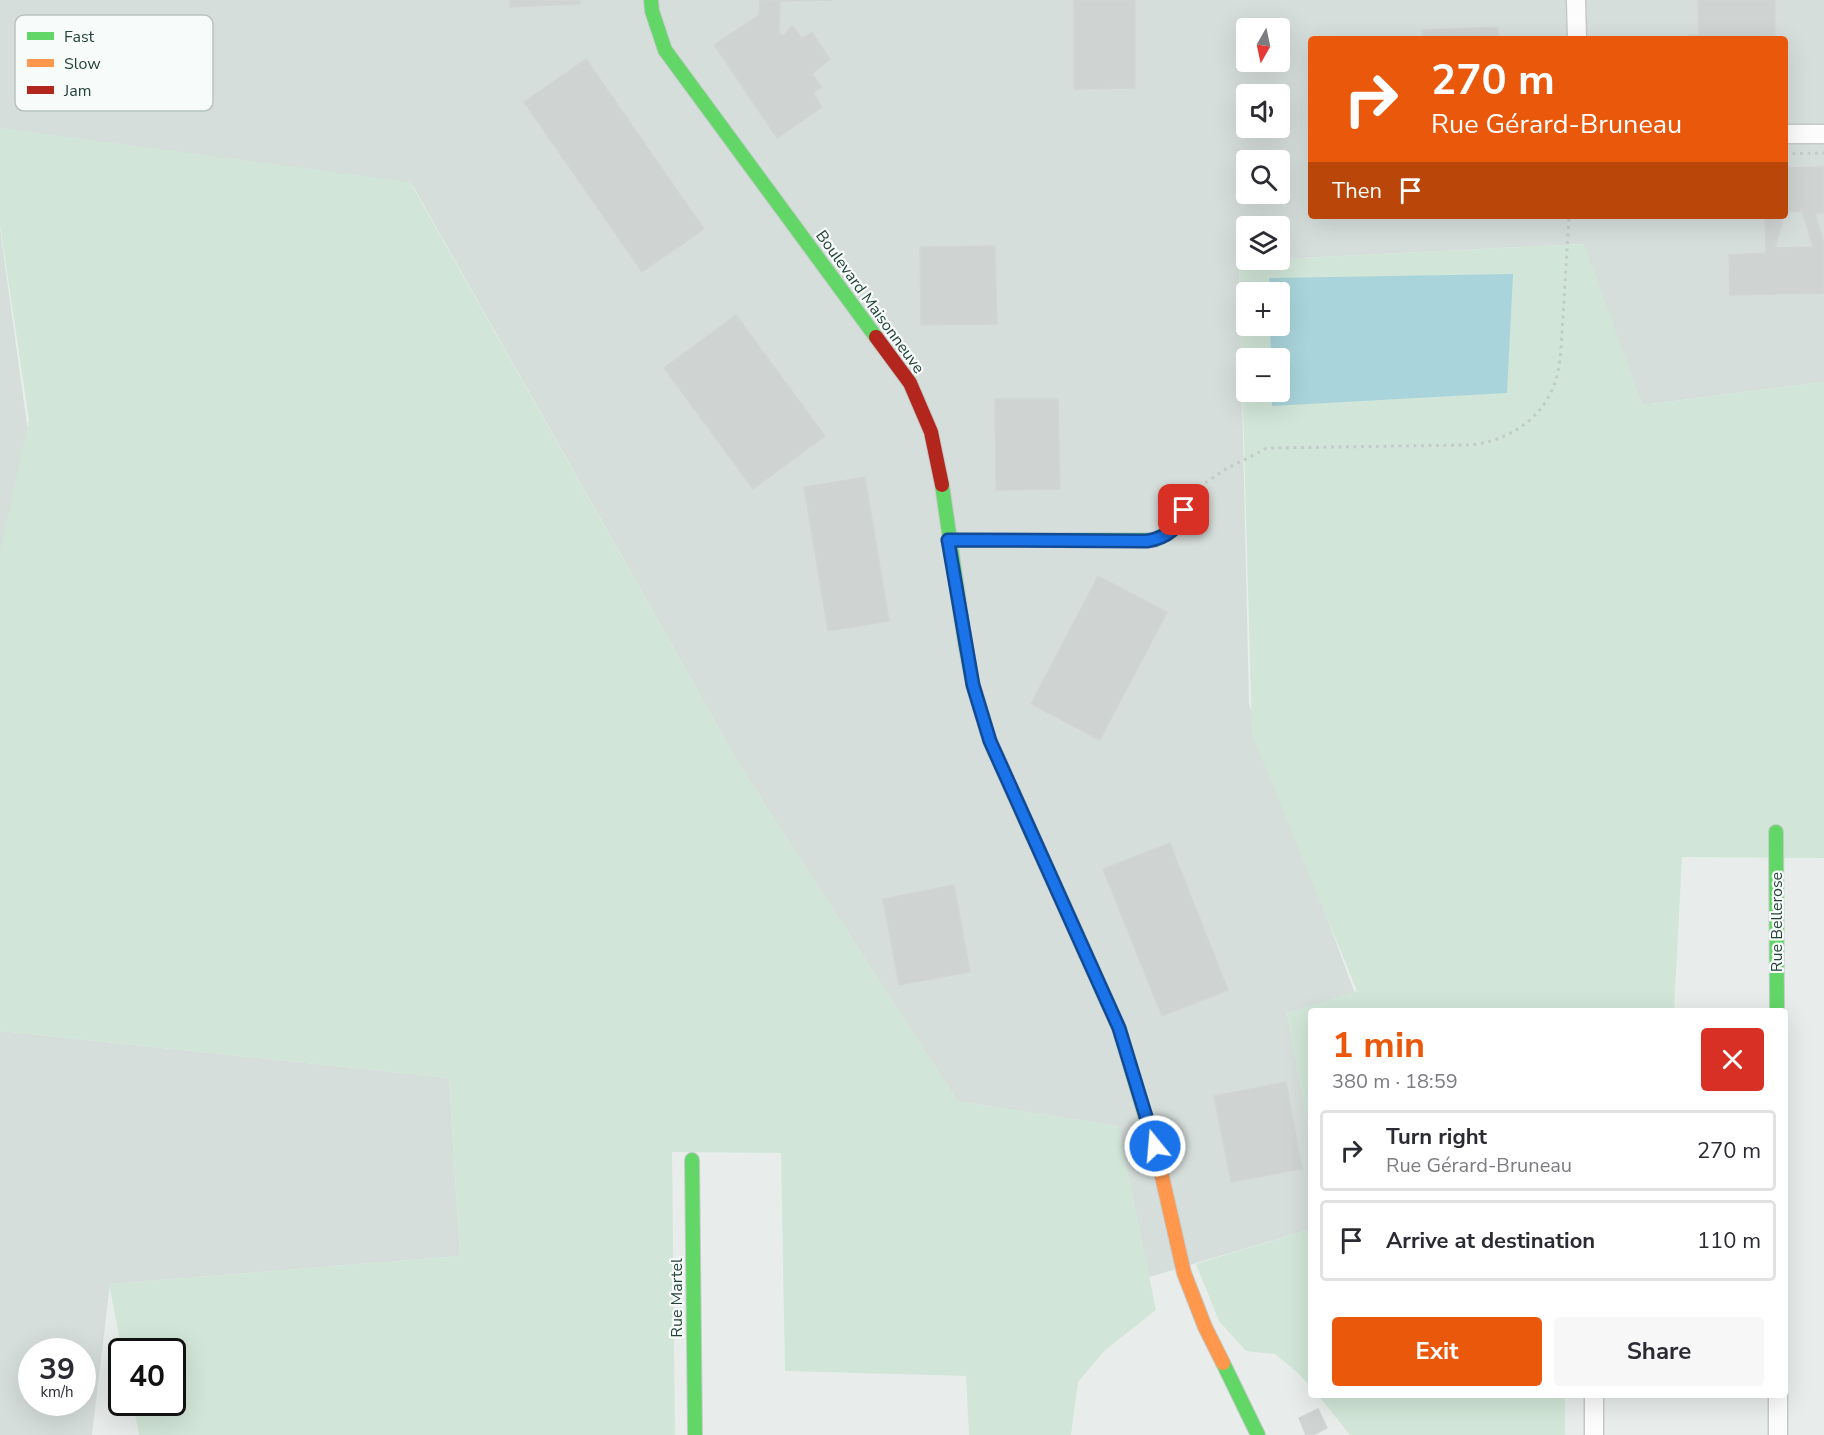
<!DOCTYPE html>
<meta charset="utf-8">
<style>
body{margin:0;font-family:"Nunito Sans",sans-serif;background:#f7f7f7;color:#2b2b33;height:100vh;display:flex;flex-direction:column;font-size:22px;white-space:nowrap}
*{box-sizing:border-box;margin:0}
p{font-size:20px;color:#7c7c81}
.icon{flex:none;width:33px;height:33px;fill:none;stroke:currentColor;stroke-width:2;stroke-linecap:round;stroke-linejoin:round}
.map{position:relative;flex:1;overflow:hidden}
.sheet{position:absolute;left:1308px;top:1008px;width:480px;height:390px;display:flex;flex-direction:column;background:#fff;border-radius:6px;box-shadow:0 6px 24px #0002}
.sheet>*{flex:none}
.top-card{position:absolute;left:1308px;top:36px;width:480px;height:183px;border-radius:6px;box-shadow:0 6px 24px #0002;background:#ea580c;color:#fff;overflow:hidden}
.needle{width:39px;rotate:189deg}
.controls{position:absolute;left:1236px;top:18px;display:grid;gap:12px}
.controls a{display:grid;place-items:center;width:54px;height:54px;border-radius:6px;background:#fff;box-shadow:0 6px 24px #0002;font-size:30px}
.speed{position:absolute;left:18px;top:1338px;display:flex;gap:12px;font-size:30px;font-weight:700;text-align:center}
.speed>*{display:grid;place-content:center;width:78px;height:78px;border-radius:50%;background:#fff;box-shadow:0 6px 24px #0002;line-height:1}
.speed small{font-size:15px;font-weight:400}
.speed .limit{border:3px solid #111;border-radius:9px;background:#fff;color:#111}
.pin{position:absolute;display:grid;place-items:center;width:51px;height:51px;color:#fff;margin:-26px;border-radius:12px;box-shadow:0 3px 9px #0006}
.me{position:absolute;width:66px;margin:-33px;rotate:343deg;stroke-linejoin:round;filter:drop-shadow(0 0 4px #0008)}
.turn{display:flex;align-items:center;gap:21px;height:126px;padding:0 24px;font-size:27px}
.turn .icon{width:78px;height:78px;stroke-width:2.5}
.turn b{display:block;font-size:42px;line-height:51px}
.then{display:flex;align-items:center;height:57px;padding:0 24px;background:#0003;gap:12px;font-size:22px}
.round{display:grid;place-items:center;flex:none;width:63px;height:63px;border-radius:6px;background:#f7f7f7}
.headline{display:flex;align-items:center;justify-content:space-between;height:102px;padding:0 24px}
h1{font-size:36px;font-weight:700;line-height:45px;color:#ea580c}
.cta{display:flex;gap:12px;margin-top:auto;padding:12px 24px}
.cta a{flex:1;height:69px;border-radius:6px;background:#ea580c;color:#fff;font-size:24px;font-weight:700;line-height:69px;text-align:center}
.cta a+a{background:#f7f7f7;color:#2b2b33}
ul{padding:0;list-style:none}
li{display:flex;align-items:center;gap:18px;height:81px;margin:0 12px 9px;padding:0 12px;border:3px solid #e1e1e2;border-radius:6px}
li div{flex:1}
li b{display:block;font-size:22px}
li em{font-style:normal}
.map>svg:first-child{display:block}
.built{fill:#d6dedb;fill-rule:evenodd}
.green{fill:#d1e6d8;fill-rule:evenodd}
.water{fill:#a9d4db}
.building{fill:#cfd4d2;stroke:#d1d6d4;stroke-width:1.5}
.lines{fill:none;stroke-linecap:round;stroke-linejoin:round}
.street-casing{stroke:#c5cac8;stroke-width:21}
.fast-casing{stroke:#c3cbc8;stroke-width:16}
.slow-casing{stroke:#c3cbc8;stroke-width:16}
.jam-casing{stroke:#c3cbc8;stroke-width:16}
.path{stroke:#c3ccca;stroke-width:3;stroke-dasharray:3 4.5;stroke-linecap:butt}
.street{stroke:#fcfcfc;stroke-width:18}
.fast{stroke:#63d668;stroke-width:14}
.slow{stroke:#ff974d;stroke-width:14}
.jam{stroke:#b3261e;stroke-width:14}
.route-casing{stroke:#114b97;stroke-width:15}
.route{stroke:#1a73e8;stroke-width:10}
.labels{text-anchor:middle;dominant-baseline:central;stroke-width:4.5;stroke-linejoin:round;paint-order:stroke}
.street-label{font-size:16px;fill:#24423a;stroke:#f7fbf9}
.key{fill:#f7fbf9;stroke:#b8c4c0;stroke-width:1.5}
.key-label{font-size:16px;fill:#24423a}
</style>
<div class="map">
<svg width="1824" height="1435" viewBox="0 0 1824 1435">
<rect width="100%" height="100%" fill="#e8edeb"/>
<!-- built -->
<path class="built" d="M0 0H1824V382L1642 405 1583 244 1280 259V226H1246V260H1268L1239 261 1249 704 1355 994 1287 1013 1311 1140V1229L1149 1277 1118 1126 957 1101 740 766 413 186 0 128ZM1246 28H1280V62H1246ZM1311 39H1785V216H1311ZM1246 94H1280V128H1246ZM1246 160H1280V194H1246Z
M0 228 28 432 0 559Z
M0 1031 449 1078 460 1256 110 1284 92 1435H0ZM32 1352H82V1402H32Z"/>
<!-- green -->
<path class="green" d="M0 128 410 182 740 766 957 1101 1118 1126 1156 1310 1104 1351 1078 1382 1071 1435H969L966 1376 785 1371 781 1153 672 1152 675 1435H139L133 1403 172 1402V1352L122 1351 109 1284 460 1256 449 1078 0 1031V553L29 420 0 225Z
M1584 244 1642 405 1824 382V858L1682 857 1674 1011H1311V1140L1287 1013 1357 991 1252 734 1239 261ZM1246 292H1280V326H1246ZM1246 358H1280V392H1246Z
M1311 1229V1387L1298 1373 1275 1354 1246 1351 1219 1321 1196 1264Z
M1318 1395H1565V1435H1350Z"/>
<!-- water -->
<path class="water" d="M1513 274 1507 393 1272 406V392H1280V358H1271L1270 326H1280V292H1270L1269 278Z"/>
<!-- building -->
<path class="building" d="M510 0H580V4L510 7Z
M760 0H834L780 1 779 32 783 37 792 26 802 38 812 32 830 59 812 74 822 87 813 93 822 107 777 138 714 45 759 15Z
M1074 0H1135V88L1074 89Z
M1698 0H1775V38L1688 39V35H1699Z
M1498 27 1499 39H1422V30Z
M586 59 704 229 642 272 524 102Z
M1824 167V213H1815L1824 244V293L1730 295 1729 255 1766 253 1765 216H1784L1775 248 1813 247 1802 211 1785 212V168Z
M995 246 997 324 921 325 920 247Z
M736 315 825 436 753 489 664 368Z
M995 399H1058L1060 489 996 490Z
M865 477 889 621 828 631 804 487Z
M1098 576 1167 612 1100 740 1031 704Z
M1170 843 1228 990 1162 1016 1103 869Z
M954 885 970 972 899 985 883 899Z
M1286 1082 1302 1169 1231 1182 1214 1096Z
M1318 1409 1327 1428 1313 1435H1306L1299 1418Z"/>
<g class="lines">
<defs>
<path id="street" d="M1576 0 1577 39
M1785 134H1824
M1778 1395V1435
M1594 1435V1395"/>
<path id="fast" d="M651 0 652 11 665 50 876 337
M942 485 965 643 973 685 990 741 1119 1028 1158 1159
M948 540H1155C1174 530 1182 518 1185 497
M1776 832 1777 1011
M692 1160 695 1435
M1223 1363 1258 1435"/>
<path id="slow" d="M1158 1159 1184 1273 1205 1327 1223 1363"/>
<path id="jam" d="M876 337 910 383 931 432 942 485"/>
</defs>
<!-- street casing -->
<use href="#street" class="street-casing"/>
<!-- fast casing -->
<use href="#fast" class="fast-casing"/>
<!-- slow casing -->
<use href="#slow" class="slow-casing"/>
<!-- jam casing -->
<use href="#jam" class="jam-casing"/>
<!-- path -->
<path class="path" d="M1785 154 1824 153
M1199 487 1226 469 1267 448 1469 445C1505 442 1541 421 1554 385 1562 364 1561 339 1563 317 1565 283 1567 250 1569 216"/>
<!-- street -->
<use href="#street" class="street"/>
<!-- fast -->
<use href="#fast" class="fast"/>
<!-- slow -->
<use href="#slow" class="slow"/>
<!-- jam -->
<use href="#jam" class="jam"/>
</g>
<g class="lines">
<defs>
<path id="route" d="M1155 1146 1119 1028 990 741 973 685 948 540 1147 541C1165 538 1179 529 1184 510"/>
</defs>
<!-- route casing -->
<use href="#route" class="route-casing"/>
<!-- route -->
<use href="#route" class="route"/>
</g>
<g class="labels">
<!-- street labels -->
<g class="street-label">
<text transform="translate(870 302) rotate(54)">Boulevard Maisonneuve</text>
<text transform="translate(1777 922) rotate(-90)">Rue Bellerose</text>
<text transform="translate(677 1298) rotate(-90)">Rue Martel</text>
</g>
</g>
<!-- legend -->
<rect x="15" y="15" width="198" height="96" rx="9" class="key"/>
<rect x="27" y="32" width="27" height="8" fill="#63d668"/>
<rect x="27" y="59" width="27" height="8" fill="#ff974d"/>
<rect x="27" y="86" width="27" height="8" fill="#b3261e"/>
<g class="key-label">
<text x="64" y="42">Fast</text>
<text x="64" y="69">Slow</text>
<text x="64" y="96">Jam</text>
</g>
</svg>
<div class="controls">
<a><svg class="needle" viewBox="-14 -14 28 28"><path d="M0-13l5 13h-10z" fill="#e53935"/><path d="M0 13l5-13h-10z" fill="#7c7c81"/></svg></a>
<a><svg class="icon" aria-label="sound" viewBox="0 0 24 24"><path d="M4 9h4l5-4v14l-5-4H4zM17 9q2 3 0 6"/></svg></a>
<a><svg class="icon" aria-label="search" viewBox="0 0 24 24"><circle cx="10" cy="10" r="6"/><path d="M15 15l6 6"/></svg></a>
<a><svg class="icon" aria-label="layers" viewBox="0 0 24 24"><path d="M12 4l9 5-9 5-9-5zM3 14l9 5 9-5"/></svg></a>
<a>+</a>
<a>−</a>
</div>
<div class="speed"><div>39<small>km/h</small></div><div class="limit">40</div></div>
<div class="pin" style="left:1184px;top:510px;background:#d93025"><svg class="icon" aria-label="arrive" viewBox="0 0 24 24"><path d="M6 21V4h12l-3 4 3 4H6"/></svg></div>
<svg class="me" style="left:1155px;top:1146px" viewBox="-20 -20 40 40"><circle r="17" fill="#1a73e8" stroke="#fff" stroke-width="3"/><path d="M0-11L8 9 0 5-8 9z" fill="#fff"/></svg>
<div class="top-card">
<div class="turn"><svg class="icon" aria-label="right" viewBox="0 0 24 24"><path d="M7 20v-9h11M14 6l5 5-5 5"/></svg><div><b>270 m</b>Rue Gérard-Bruneau</div></div>
<div class="then">Then<svg class="icon" aria-label="arrive" viewBox="0 0 24 24"><path d="M6 21V4h12l-3 4 3 4H6"/></svg></div>
</div>
<section class="sheet">
<div class="headline"><div><h1>1 min</h1><p>380 m · 18:59</p></div><a class="round" style="background:#d93025;color:#fff"><svg class="icon" aria-label="close" viewBox="0 0 24 24"><path d="M6 6l12 12M18 6L6 18"/></svg></a></div>
<ul>
<li><svg class="icon" aria-label="right" viewBox="0 0 24 24"><path d="M7 20v-9h11M14 6l5 5-5 5"/></svg><div><b>Turn right</b><p>Rue Gérard-Bruneau</p></div><em>270 m</em></li>
<li><svg class="icon" aria-label="arrive" viewBox="0 0 24 24"><path d="M6 21V4h12l-3 4 3 4H6"/></svg><div><b>Arrive at destination</b></div><em>110 m</em></li>
</ul>
<div class="cta"><a>Exit</a><a>Share</a></div>
</section>
</div>
